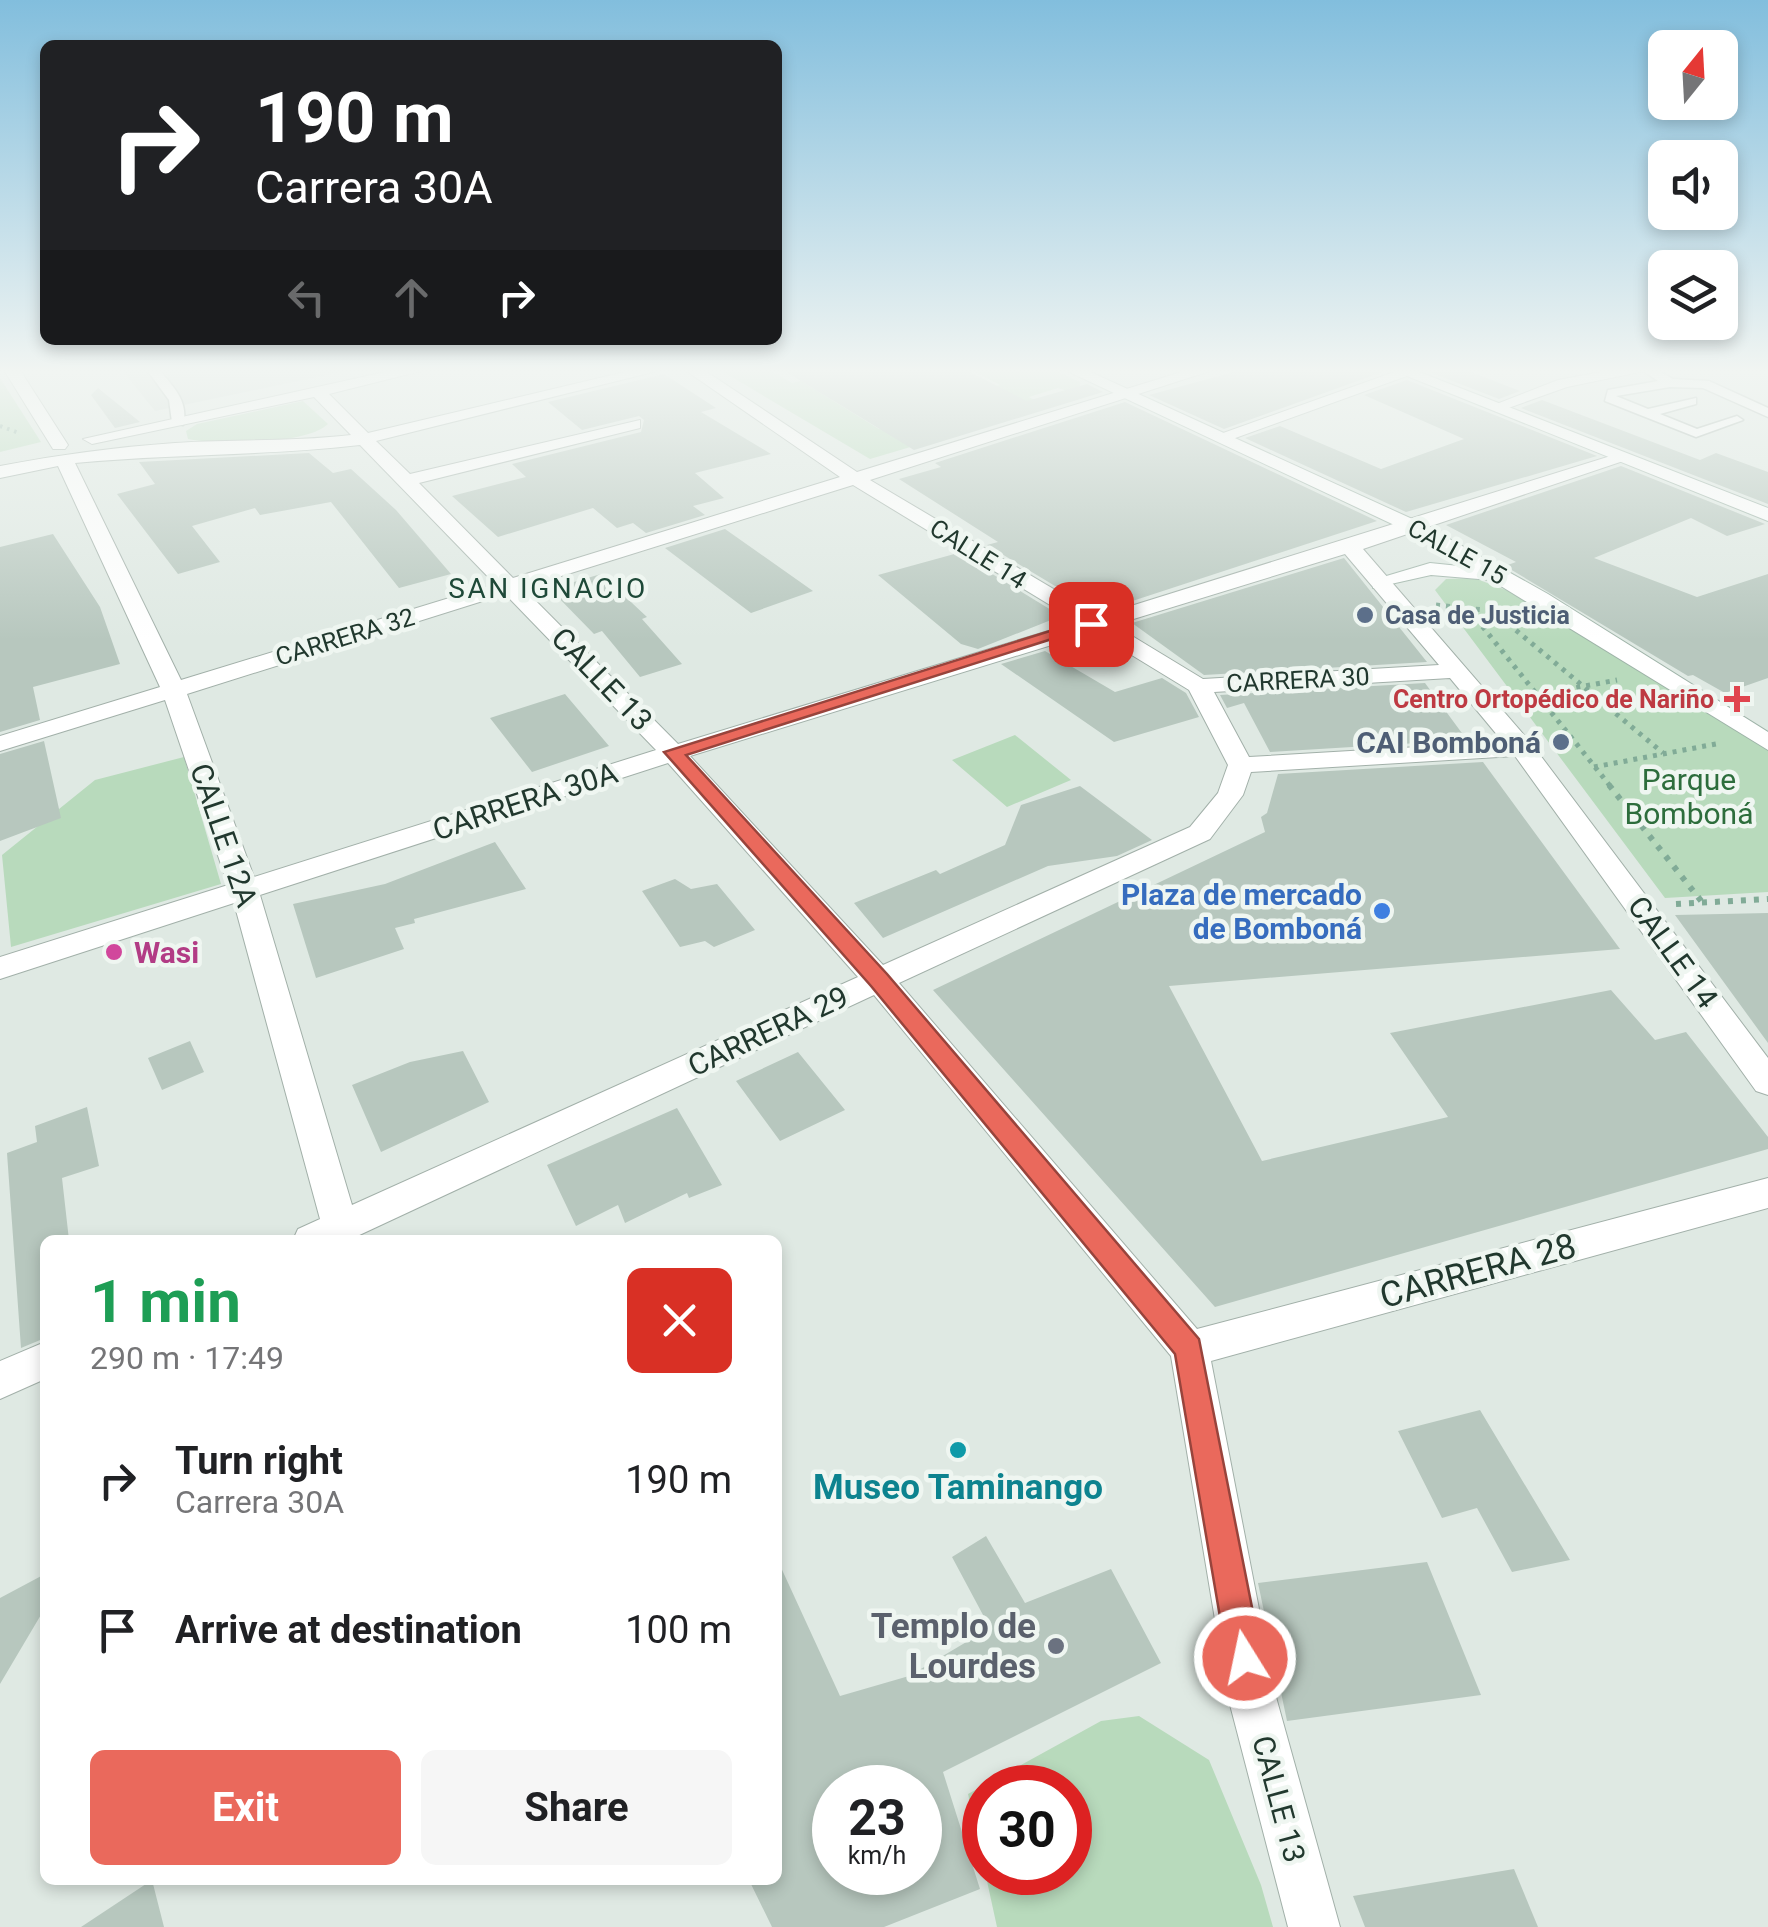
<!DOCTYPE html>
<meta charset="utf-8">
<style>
body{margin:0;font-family:Roboto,sans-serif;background:#f6f6f6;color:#202124;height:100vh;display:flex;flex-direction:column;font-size:38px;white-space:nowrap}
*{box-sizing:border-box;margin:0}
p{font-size:32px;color:#757577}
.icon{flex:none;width:55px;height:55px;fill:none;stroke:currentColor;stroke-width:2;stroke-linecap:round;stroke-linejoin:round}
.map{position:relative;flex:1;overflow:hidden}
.drawer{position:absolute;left:40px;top:1235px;width:742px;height:650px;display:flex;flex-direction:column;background:#fff;border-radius:15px;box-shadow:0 5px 15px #0003}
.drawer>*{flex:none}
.banner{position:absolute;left:40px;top:40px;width:742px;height:305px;border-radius:15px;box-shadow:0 5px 15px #0003;background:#202124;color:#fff;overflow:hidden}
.needle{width:65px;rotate:18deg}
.buttons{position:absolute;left:1648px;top:30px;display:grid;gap:20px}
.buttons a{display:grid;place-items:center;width:90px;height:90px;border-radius:15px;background:#fff;box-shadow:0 5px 15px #0003;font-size:50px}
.speed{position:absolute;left:812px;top:1765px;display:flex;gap:20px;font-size:50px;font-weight:700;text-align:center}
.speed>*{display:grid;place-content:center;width:130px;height:130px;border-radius:50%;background:#fff;box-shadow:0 5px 15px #0003;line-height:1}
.speed small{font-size:25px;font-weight:400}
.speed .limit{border:15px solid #d22;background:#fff;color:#111}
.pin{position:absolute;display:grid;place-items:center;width:85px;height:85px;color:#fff;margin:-42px;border-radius:20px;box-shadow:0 5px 15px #0006}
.me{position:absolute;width:110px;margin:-55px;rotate:350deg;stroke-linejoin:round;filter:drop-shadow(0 0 8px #0008)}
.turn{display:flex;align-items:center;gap:35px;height:210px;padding:0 50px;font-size:45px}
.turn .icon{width:130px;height:130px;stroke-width:2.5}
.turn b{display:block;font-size:70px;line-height:85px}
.lanes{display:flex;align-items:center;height:95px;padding:0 50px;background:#0003;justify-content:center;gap:50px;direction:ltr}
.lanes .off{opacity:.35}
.round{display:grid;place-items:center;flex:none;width:105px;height:105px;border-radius:15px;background:#f6f6f6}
.overview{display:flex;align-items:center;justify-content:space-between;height:170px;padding:0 50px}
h1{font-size:60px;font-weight:700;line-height:75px;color:#1e9e55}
.cta{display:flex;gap:20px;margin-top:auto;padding:20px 50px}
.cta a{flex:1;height:115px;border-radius:15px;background:#ea695c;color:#fff;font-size:40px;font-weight:700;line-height:115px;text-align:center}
.cta a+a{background:#f6f6f6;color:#202124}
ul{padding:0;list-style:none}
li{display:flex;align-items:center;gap:30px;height:150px;padding:0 50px}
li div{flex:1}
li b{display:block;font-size:38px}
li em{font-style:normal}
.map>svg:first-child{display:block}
.built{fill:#cdd9d2}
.green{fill:#b8dabc;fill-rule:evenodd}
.building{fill:#b7c7be;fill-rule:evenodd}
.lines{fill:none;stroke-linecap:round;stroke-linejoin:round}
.lane-casing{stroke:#a2b0a9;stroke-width:3}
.street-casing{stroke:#a2b0a9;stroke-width:2}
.secondary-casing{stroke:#9fb4a9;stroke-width:2}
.path-far2{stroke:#81ab97;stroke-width:4;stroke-dasharray:2.5 5;stroke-linecap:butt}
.path-far1{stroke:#81ab97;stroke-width:5;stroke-dasharray:4 6;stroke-linecap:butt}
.path{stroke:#81ab97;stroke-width:6;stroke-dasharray:5 8;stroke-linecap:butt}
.lane{fill:#fff;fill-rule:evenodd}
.street{fill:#fff;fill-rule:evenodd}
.secondary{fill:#fff;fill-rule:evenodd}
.route{fill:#ea695c;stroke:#98443c;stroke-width:2.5}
.service-dot{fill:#5c6f8a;stroke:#eff6f1;stroke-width:4}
.health-dot{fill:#e0444e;stroke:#eff6f1;stroke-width:4}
.shop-dot{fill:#3f7fe0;stroke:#eff6f1;stroke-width:4}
.hotel-dot{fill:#d1479c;stroke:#eff6f1;stroke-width:4}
.culture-dot{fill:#0f9aa8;stroke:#eff6f1;stroke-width:4}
.worship-dot{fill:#6b7280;stroke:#eff6f1;stroke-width:4}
.labels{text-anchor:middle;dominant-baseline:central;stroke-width:9;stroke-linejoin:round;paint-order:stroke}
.far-street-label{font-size:25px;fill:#21382e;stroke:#eff6f1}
.far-service-label{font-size:25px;font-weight:bold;fill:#4e5e75;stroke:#eff6f1;text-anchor:start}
.far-health-label{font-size:25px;font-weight:bold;fill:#be3a42;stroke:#eff6f1;text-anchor:end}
.far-neighbourhood-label{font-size:28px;letter-spacing:2.5px;fill:#1e4938;stroke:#eff6f1}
.street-label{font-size:30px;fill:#21382e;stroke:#eff6f1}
.service-label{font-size:30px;font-weight:bold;fill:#4e5e75;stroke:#eff6f1;text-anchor:end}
.park-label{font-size:30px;fill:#2d6d3c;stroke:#eff6f1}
.shop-label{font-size:30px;font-weight:bold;fill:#366cbe;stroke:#eff6f1;text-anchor:end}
.hotel-label{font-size:30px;font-weight:bold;fill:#b23c85;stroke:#eff6f1;text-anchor:start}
.near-street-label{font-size:35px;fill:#21382e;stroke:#eff6f1}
.near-culture-label{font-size:35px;font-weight:bold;fill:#0d838f;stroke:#eff6f1}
.near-worship-label{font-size:35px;font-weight:bold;fill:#5b616d;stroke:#eff6f1;text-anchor:end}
</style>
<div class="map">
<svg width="1768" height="1927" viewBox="0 0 1768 1927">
<rect width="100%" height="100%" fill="#dfe9e3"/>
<!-- built -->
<path class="built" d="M122 370H351L155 411Z"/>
<!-- green -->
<path class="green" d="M720 370H778L773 372 792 383 801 381 879 429 903 423 934 440 870 459Z
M972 370H1054L1080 382V395L1058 388 1029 397 1048 408 914 411 1000 385Z
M0 378 41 442 0 452Z
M303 401 328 424C306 445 217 445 188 439L186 431 197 424Z
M1474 578 1514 593 1768 750V892L1665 898 1435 590 1446 579Z
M1015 735 1071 780 1007 807 952 760Z
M184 757 221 884 11 947 2 855 95 780Z
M1139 1716 1209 1760 1261 1885 1273 1927H997L968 1794 1101 1721ZM985 1788H1070V1872H985Z"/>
<!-- building -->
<path class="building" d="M783 370H966L1027 401 1087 384 1103 392 914 450Z
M1241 370H1388L1224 429 1149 395Z
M1424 370H1466L1520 391 1499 399Z
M664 374 716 408 701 412 771 454 695 473 724 498 693 506 705 515 646 533 633 523 617 528 593 508 498 537 452 496 526 477 512 464 641 432 644 420 639 416 582 430 548 402Z
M1407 380 1597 456 1406 512 1245 438 1280 426 1381 469 1464 439 1364 395Z
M98 388 140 422 115 428 91 395Z
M1542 400 1700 460 1716 453 1768 472V504L1521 408Z
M1125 402 1377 521 1111 608 1103 602 1090 607 987 545 998 542 899 479 941 467 935 463Z
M309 453 333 473 351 469 396 510 451 574 399 588 331 502 260 515 255 508 192 526 220 562 178 574 117 494 155 484 139 462Z
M1621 466 1765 524 1727 536 1691 518 1594 558 1697 597 1768 574V678L1725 693 1693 675 1688 676 1505 566 1516 562 1446 525Z
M725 529 752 548 813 591 751 613 665 548Z
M53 534 100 607 120 664 33 687 40 720 0 732V547Z
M958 553 1061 616 978 649 961 644 878 575Z
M1344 558 1427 662 1204 675 1132 623Z
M601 574 647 617 642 619 682 664 640 677 602 631 594 634 550 589Z
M1045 651 1115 692 1162 678 1186 693 1199 717 1114 742 1001 664Z
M1425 683 1467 740 1270 752 1244 703 1227 708 1220 695Z
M565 694 609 746 532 772 490 718Z
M44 741 61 818 0 841V754Z
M1483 762 1620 949 1169 986 1262 1161 1448 1117 1390 1033 1611 990 1655 1040 1686 1032 1768 1137V1149L1215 1307 933 990 1265 832 1261 817 1267 813 1278 774Z
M1080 786 1152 840 1117 856 1048 866 883 938 854 903 936 870 940 874 1005 845 1021 805Z
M495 842 526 889 414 919 415 923 395 928 404 949 316 978 293 904 385 884Z
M675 879 691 889 717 884 755 930 714 947 705 941 680 947 642 891Z
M1768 913V1043L1675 915Z
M190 1041 204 1072 162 1090 148 1058Z
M463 1051 489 1102 381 1152 352 1085 410 1062Z
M798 1052 845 1110 780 1141 736 1081Z
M87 1107 99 1166 62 1178 69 1240H45V1338L21 1348 7 1153 37 1142 35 1126Z
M677 1108 722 1185 689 1198 687 1193 625 1223 618 1205 576 1226 547 1165Z
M1480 1410 1570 1560 1512 1572 1477 1508 1442 1518 1398 1431Z
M986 1536 1025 1603 1111 1569 1161 1663 943 1772 980 1889 884 1927H772L749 1880H778V1561L840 1696 909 1676 990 1628 952 1557ZM835 1788H920V1872H835Z
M1427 1562 1481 1695 1287 1721 1258 1583Z
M45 1574V1608L0 1684V1598Z
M1514 1869 1538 1927H1365L1353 1896Z
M152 1880 164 1927H81Z"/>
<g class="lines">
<defs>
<path id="lane" d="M147 370H159C174 387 189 402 183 425L172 422 169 400Z
M1642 370H1657L1673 379 1709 381 1768 408V417L1703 388 1670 387 1616 396 1648 409 1696 398V404L1660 414 1697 429 1737 416 1743 420 1696 437 1605 401 1608 390 1658 381Z"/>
<path id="street" d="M4 370H20L68 445 65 449H53Z
M394 370H425L329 394 368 433 633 370H661L376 441 410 474 640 420V428L419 483 513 578 840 477 685 370H704L857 472 1188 370H1213L870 480 1099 616 1617 454 1632 458 1363 549 1531 743 1768 1058V1095L1756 1091 1515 756 1251 772 1243 795 1210 839 899 983 1197 1329 1768 1178V1208L1211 1361 1276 1697 1340 1927H1288L1228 1697 1171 1356 874 995 353 1238 293 1240 298 1229 320 1219 234 903 0 979V957L228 885 165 700 0 751V736L160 687 58 466 0 478V466C58 455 116 447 175 443 234 439 292 442 351 435L314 397 92 444 83 439ZM360 445 495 584 181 680 75 463C170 454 265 456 360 445ZM853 485 1078 622 678 744 523 588ZM1345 554 1439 665 1203 679 1114 625ZM505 594 656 750 254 877 187 694ZM1094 632 1189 690 1228 765 1218 793 1190 827 883 965 690 756ZM1450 678 1503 742 1249 757 1214 692ZM668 763 858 977 352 1205 260 895Z
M1400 370 1415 373 1227 441 1212 437Z
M1612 370H1649L1567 387 1497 412 1489 407 1558 380Z
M45 1342V1379L0 1399V1361Z"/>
<path id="secondary" d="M1065 370H1086L1421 523 1548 594 1768 732V750L1491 580 1431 575 1373 588V580L1430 563 1469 567 1407 531Z
M1392 370H1414L1768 508V521Z"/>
</defs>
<!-- lane casing -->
<use href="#lane" class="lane-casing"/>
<!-- street casing -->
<use href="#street" class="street-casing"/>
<!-- secondary casing -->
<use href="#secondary" class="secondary-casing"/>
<!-- path-far2 -->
<path class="path-far2" d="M0 426 19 433"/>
<!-- path-far1 -->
<path class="path-far1" d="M1436 605 1493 611
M1470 611 1611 787
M1493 611 1663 753
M1537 695 1617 680
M1594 767 1721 743"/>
<!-- path -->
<path class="path" d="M1609 785 1702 902
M1676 904 1768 899"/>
<!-- lane -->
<use href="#lane" class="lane"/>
<!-- street -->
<use href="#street" class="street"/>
<!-- secondary -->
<use href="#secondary" class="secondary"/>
</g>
<!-- sky -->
<linearGradient id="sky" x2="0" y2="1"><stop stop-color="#82bedd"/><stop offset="0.58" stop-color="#f1f5f2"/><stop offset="1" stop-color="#f1f5f2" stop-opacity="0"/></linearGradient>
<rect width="1768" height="640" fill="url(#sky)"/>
<!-- route -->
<path class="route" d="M1085 620 1099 624 686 755 887 974 1199 1339 1262 1658 1257 1671 1245 1676 1232 1671 1227 1658 1175 1354 871 986 664 752Z"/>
<!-- markers -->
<g class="service-dot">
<circle cx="1365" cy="615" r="10"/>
<circle cx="1561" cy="742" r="10"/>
</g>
<path class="health-dot" d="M1732 684h10v10h10v10h-10v10h-10v-10h-10v-10h10z"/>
<circle class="shop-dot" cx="1382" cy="911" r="10"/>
<circle class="hotel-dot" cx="114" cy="952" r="10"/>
<circle class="culture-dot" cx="958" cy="1450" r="10"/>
<circle class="worship-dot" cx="1056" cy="1646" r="10"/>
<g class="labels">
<!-- far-street labels -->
<g class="far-street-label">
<text transform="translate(1457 552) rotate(29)">CALLE 15</text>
<text transform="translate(978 554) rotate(32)">CALLE 14</text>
<text transform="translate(345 637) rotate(-17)">CARRERA 32</text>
<text transform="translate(1298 680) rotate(-3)">CARRERA 30</text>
</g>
<!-- far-service labels -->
<g class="far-service-label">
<text x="1385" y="615">Casa de Justicia</text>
</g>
<!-- far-health labels -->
<g class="far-health-label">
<text x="1714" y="699">Centro Ortopédico de Nariño</text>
</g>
<!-- far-neighbourhood labels -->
<g class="far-neighbourhood-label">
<text x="548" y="588">SAN IGNACIO</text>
</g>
<!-- street labels -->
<g class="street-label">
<text transform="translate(602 679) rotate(46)">CALLE 13</text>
<text transform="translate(525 801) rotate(-18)">CARRERA 30A</text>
<text transform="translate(224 835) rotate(71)">CALLE 12A</text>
<text transform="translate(1673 952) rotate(54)">CALLE 14</text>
<text transform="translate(768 1031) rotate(-25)">CARRERA 29</text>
<text transform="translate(1279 1799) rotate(75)">CALLE 13</text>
</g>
<!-- service labels -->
<g class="service-label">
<text x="1541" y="742">CAI Bomboná</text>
</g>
<!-- park labels -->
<g class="park-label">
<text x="1689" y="779">Parque<tspan x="1689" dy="34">Bomboná</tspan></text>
</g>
<!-- shop labels -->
<g class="shop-label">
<text x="1362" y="894">Plaza de mercado<tspan x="1362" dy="34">de Bomboná</tspan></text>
</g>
<!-- hotel labels -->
<g class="hotel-label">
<text x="134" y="952">Wasi</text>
</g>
<!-- near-street labels -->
<g class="near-street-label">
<text transform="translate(1478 1271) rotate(-15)">CARRERA 28</text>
</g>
<!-- near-culture labels -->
<g class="near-culture-label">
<text x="958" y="1487">Museo Taminango</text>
</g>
<!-- near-worship labels -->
<g class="near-worship-label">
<text x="1036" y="1626">Templo de<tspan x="1036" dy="40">Lourdes</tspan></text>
</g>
</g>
</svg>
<div class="buttons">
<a><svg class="needle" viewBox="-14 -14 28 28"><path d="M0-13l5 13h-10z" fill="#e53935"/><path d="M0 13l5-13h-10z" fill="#757577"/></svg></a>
<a><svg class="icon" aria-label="sound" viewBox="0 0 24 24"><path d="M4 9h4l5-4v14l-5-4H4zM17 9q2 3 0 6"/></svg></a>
<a><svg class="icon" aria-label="layers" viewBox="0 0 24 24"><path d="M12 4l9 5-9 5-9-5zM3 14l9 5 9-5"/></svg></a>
</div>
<div class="speed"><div>23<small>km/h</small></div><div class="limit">30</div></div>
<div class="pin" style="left:1091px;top:624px;background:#d93025"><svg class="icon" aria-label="arrive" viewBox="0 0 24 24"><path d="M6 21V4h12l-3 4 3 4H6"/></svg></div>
<svg class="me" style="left:1245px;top:1658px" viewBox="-20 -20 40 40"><circle r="17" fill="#ea695c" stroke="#fff" stroke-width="3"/><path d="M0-11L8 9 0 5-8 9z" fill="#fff"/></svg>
<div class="banner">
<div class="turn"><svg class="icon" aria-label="right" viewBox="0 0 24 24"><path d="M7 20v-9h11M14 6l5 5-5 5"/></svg><div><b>190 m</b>Carrera 30A</div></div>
<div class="lanes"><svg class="icon off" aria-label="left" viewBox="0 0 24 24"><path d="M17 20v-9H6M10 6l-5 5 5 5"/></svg><svg class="icon off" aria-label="ahead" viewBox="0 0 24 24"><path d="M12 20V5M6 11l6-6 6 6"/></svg><svg class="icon" aria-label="right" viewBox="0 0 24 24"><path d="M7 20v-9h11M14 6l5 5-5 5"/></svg></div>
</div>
<section class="drawer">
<div class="overview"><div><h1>1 min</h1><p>290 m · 17:49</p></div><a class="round" style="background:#d93025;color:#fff"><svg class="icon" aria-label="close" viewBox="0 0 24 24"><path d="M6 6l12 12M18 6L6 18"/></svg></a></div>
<ul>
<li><svg class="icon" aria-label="right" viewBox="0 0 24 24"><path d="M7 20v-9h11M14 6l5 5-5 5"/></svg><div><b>Turn right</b><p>Carrera 30A</p></div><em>190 m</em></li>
<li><svg class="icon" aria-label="arrive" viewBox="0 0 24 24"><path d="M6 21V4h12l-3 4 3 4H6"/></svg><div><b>Arrive at destination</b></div><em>100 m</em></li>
</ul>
<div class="cta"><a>Exit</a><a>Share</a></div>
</section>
</div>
